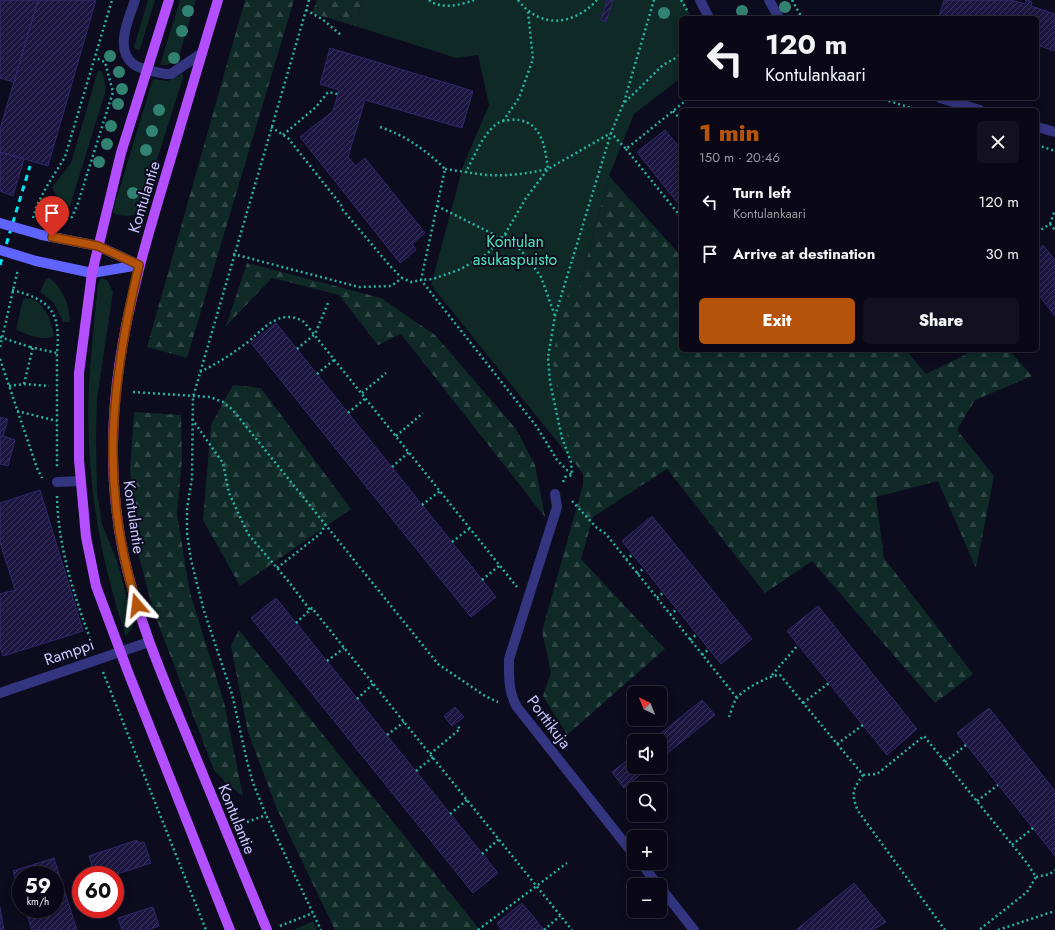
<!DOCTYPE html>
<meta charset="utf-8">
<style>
body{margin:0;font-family:Jost,sans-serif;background:#13111f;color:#f1f3f6;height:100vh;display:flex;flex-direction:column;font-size:15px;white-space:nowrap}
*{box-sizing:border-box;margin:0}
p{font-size:13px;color:#999aa1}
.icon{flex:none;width:22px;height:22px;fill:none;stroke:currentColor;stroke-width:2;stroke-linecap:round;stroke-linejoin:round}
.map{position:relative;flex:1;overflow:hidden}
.sheet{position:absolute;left:679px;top:108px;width:360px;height:244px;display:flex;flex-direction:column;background:#0a0816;border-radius:6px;box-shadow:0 2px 10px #0003,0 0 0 1px #2a2935}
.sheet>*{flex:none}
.top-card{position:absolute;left:679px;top:16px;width:360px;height:84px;border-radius:6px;box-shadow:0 2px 10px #0003,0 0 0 1px #2a2935;background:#0a0816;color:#f1f3f6;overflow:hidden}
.needle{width:26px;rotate:317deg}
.fabs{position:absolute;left:627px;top:686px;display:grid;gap:8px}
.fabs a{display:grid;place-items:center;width:40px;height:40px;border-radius:6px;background:#0a0816;box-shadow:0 2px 10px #0003,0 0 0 1px #2a2935;font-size:20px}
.speed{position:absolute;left:12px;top:866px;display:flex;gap:8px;font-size:20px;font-weight:700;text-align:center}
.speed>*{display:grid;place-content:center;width:52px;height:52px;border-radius:50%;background:#0a0816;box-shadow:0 2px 10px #0003,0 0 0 1px #2a2935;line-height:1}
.speed small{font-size:10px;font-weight:400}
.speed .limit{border:6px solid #d22;background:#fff;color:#111}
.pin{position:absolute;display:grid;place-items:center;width:34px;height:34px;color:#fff;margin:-41px -17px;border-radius:50% 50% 50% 0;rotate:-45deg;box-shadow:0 0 4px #0007}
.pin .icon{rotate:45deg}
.me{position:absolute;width:44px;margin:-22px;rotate:343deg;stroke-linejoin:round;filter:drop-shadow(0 0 3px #0008)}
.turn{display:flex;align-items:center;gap:14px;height:84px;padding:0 20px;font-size:18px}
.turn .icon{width:52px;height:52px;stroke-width:2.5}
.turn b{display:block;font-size:28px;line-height:34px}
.round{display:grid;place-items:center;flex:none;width:42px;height:42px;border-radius:6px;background:#13111f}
.headline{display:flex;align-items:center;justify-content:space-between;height:68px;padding:0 20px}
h1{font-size:24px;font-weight:800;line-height:30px;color:#b45309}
.primary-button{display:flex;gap:8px;margin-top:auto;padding:8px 20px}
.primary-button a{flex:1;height:46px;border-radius:6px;background:#b45309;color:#fff;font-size:16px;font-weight:800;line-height:46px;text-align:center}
.primary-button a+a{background:#13111f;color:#f1f3f6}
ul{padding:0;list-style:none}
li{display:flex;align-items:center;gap:12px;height:52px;padding:0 20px}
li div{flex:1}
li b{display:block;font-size:15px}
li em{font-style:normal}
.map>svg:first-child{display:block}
.green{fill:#0e2926}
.forest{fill:url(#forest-firs)}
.building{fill:url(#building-hatch);stroke:#31276d}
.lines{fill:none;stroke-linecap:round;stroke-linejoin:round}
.path{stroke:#27b4a4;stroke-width:2.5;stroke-dasharray:2 3;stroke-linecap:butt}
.service{stroke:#343580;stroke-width:10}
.minor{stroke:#343580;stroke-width:10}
.secondary{stroke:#5f64ff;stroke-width:10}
.primary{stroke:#b34fff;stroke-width:10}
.rail{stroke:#00e9f3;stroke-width:3;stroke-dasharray:6 5;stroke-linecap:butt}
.path-bridge{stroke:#27b4a4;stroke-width:2.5;stroke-dasharray:2 3;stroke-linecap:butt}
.secondary-bridge{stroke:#5f64ff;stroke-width:10}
.tree{fill:#328272}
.route-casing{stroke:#753606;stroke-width:10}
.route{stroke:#b45309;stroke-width:7}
.labels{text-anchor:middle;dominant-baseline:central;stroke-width:4;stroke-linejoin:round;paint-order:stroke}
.street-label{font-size:16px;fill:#ccc8ff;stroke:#0d0b1e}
.park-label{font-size:16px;fill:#50e4b6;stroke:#0d0b1e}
</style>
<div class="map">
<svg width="1055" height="930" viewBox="0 0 1055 930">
<defs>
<pattern id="forest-firs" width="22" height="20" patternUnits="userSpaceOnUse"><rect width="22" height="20" fill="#0e2926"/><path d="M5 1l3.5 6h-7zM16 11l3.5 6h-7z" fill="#304747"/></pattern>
<pattern id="building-hatch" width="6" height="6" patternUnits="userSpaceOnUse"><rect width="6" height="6" fill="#1c1640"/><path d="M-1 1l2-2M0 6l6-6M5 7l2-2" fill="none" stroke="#3c365d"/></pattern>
</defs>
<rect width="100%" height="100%" fill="#0d0b1e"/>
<!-- green -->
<path class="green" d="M148 0H155L141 46 139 50 136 49 134 47Z
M180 0H196L179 56 168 65H160Z
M363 0H684L691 18H681V78L634 114 609 176 579 287 583 474 431 285 463 166 489 105 478 55 456 58 355 26Z
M98 70 102 72 106 87 105 93 70 206 64 211 52 187 71 163Z
M181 74H183V78L140 213C131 217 122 217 113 213V210L153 79 168 81Z
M50 278C64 291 69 303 70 322H63L54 303 40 292 46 279Z
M101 278 107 280 113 292 97 399 96 438 97 491 102 524 117 561 133 619 132 628 126 636C97 551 83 460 90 369 92 341 95 313 98 284Z
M23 299C42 295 52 321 54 336 42 342 27 334 16 330Z
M313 921 317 930H293Z"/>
<!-- forest -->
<path class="forest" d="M245 0H294L187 358 147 347Z
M317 0H363L355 26 312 13Z
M609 176 681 256V350H906L926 374 975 350H1009L1032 376 975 400 957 430 994 476 976 568 938 481 876 497 884 558 973 674 935 703 812 561 765 593 667 469 593 517 581 559 665 649 567 735 543 696 551 672 542 631 583 485V474L575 463 561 412 552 357 569 290 579 287Z
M247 263 381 298 435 335 516 429 535 465 545 517 401 334 378 345 339 295 272 278 226 326Z
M233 385 261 388 351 509 240 586 203 520 211 425Z
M134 412 181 415 182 460 177 514 190 593 224 702 243 796 227 784 214 770 153 610 138 553 130 470Z
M239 630 480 930H335L277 809 248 732 231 646Z"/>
<!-- building -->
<path class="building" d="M0 0H38L14 82 0 78Z
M38 0H96L48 166 0 152V129Z
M607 0H613L606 22 601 20Z
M944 0H1011L1025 4 1026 0 1032 2 1031 6 1055 14V51L1037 45V18H946L939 16Z
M330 48 473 91 462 128 365 100 348 157 356 166 365 158 425 233 412 244 416 250 400 263 300 137 333 111 339 90 320 84Z
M665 130 681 149V207L637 152Z
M0 152 24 159 13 196 0 191Z
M1043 245 1055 260V316L1037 293V250Z
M276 323 496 597 471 617 251 343Z
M0 417 8 419 3 436 15 440 8 466 0 464Z
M40 490 83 631 3 656 0 647V594L15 590 0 542V503Z
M652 516 752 639 721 664 622 541Z
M276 598 498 873 473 893 251 618Z
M818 606 917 729 887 755 787 631Z
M702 700 715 715 660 759V741H651Z
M455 707 464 717 452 726 444 716Z
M989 708 1055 791V856L957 733Z
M634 755V767H650L624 788 612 772Z
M137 840 138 843 144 842 151 863 114 875H95L89 856Z
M54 858 77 930H32L25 909H55V875H21V896L13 871Z
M854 883 886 922 872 930H796Z
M522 903 544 930H502L497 923Z
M0 907 4 930H0Z
M153 907 159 926 148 930H122L118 918Z"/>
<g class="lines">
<!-- path -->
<path class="path" d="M309 0 193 397 192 478 187 509V533L191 560 204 611 232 694 247 761 253 783 266 815 321 930
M429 0C441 10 461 5 474 0
M518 0C540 29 573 26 597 0
M681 0 687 10
M792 0 802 18
M306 10 322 19 341 35
M879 98 918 110
M625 102 663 65 681 55
M673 111 681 120
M503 121 519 98 533 59 528 12
M271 127 288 138 341 205 342 209 390 266 402 278
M380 127C406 136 426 150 445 169L421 280 433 279 461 269 487 254 505 234 526 198 548 169 611 133 626 149 689 98
M283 135 316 107 328 92 338 94
M1037 145 1055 151
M626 149 681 217
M445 169 466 172C474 157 483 133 498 123 504 120 513 119 519 120 543 124 545 149 548 169 520 175 495 178 466 172
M437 206 501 238
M33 218 37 205 47 186 65 157 112 0
M66 219 72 217 78 203 113 92 105 62 96 58
M1050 224 1055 210
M1037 232 1050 224 1055 230
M505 234 526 256 541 277 555 316
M233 254 359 287 391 286 402 278 411 282 421 280 537 427 557 460 571 474
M12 290C51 300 61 312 57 353V467
M0 347 18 269
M30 347 57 353
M297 349 315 334 328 303
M0 359 37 468 42 478
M200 372C216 364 231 355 245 344 255 337 264 326 274 321 284 315 295 316 304 322L517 587
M317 374 335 359
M24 384 33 347
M9 386 24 384 49 386
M133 392 210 397 223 402 232 409 438 664 485 696 498 702
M362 393 386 373
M17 411 57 421
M348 413 366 398
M192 419 223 463 229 493 248 534 289 582 310 610
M396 436 423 413
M392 467 409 452
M563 482 565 477 572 475 571 462 562 438 550 382 548 357 555 316 611 133 624 102 654 0
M57 496C58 548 75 599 93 646
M572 501 597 528 606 534 737 698
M422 505 440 491
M452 542 470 528
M626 560 633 554
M277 568 320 534 326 524
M637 574 644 568
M482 580 500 565
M657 598 664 592
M670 615 677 609
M296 623 312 608 572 930
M690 640 697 634
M702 655 709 649
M327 661 344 648
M103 672 206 930
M772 675 798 645
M357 699 373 684
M803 703 829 683
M729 717C731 712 733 704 736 699 742 690 769 675 780 675L863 775C852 791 851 793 858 811L945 930
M387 735 404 722
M837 744 863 725
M430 754 460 729 457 725
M945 762 966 745
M416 771 433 757
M863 775 877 774 924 736 1027 863 1036 877 1027 892 979 930
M977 801 998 785
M450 814 467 800
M247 822 266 815
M1012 845 1033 828
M482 854 499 839
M1036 877 1050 874 1055 870
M280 926 313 913
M478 930 567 863
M544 930 560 916
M998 930 1055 911"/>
<!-- service -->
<path class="service" d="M135 0C129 19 114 48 133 64 141 70 157 72 166 74H171L202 53
M57 482 80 481"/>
<!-- minor -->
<path class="minor" d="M700 0 709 18
M769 0 779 18
M940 98 980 110
M1037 127 1055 132
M555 494 557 507 509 659C509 676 508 692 517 707L634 855
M0 693 149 642
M641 863 658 885
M660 887 694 930"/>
<!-- secondary -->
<path class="secondary" d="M42 235 98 246 139 265
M36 261 92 273 139 265"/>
<!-- primary -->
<path class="primary" d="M169 0 121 153 92 273 79 373V460L86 537 96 586 128 672 230 930
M218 0C200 59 183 118 165 178 127 304 96 419 123 552 136 614 161 673 185 731 212 798 240 864 267 930"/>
<!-- rail -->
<path class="rail" d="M0 265 30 166"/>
<!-- path-bridge -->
<path class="path-bridge" d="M47 220 66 219
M0 337 30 347"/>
<!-- secondary-bridge -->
<path class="secondary-bridge" d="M0 223 42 235
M0 250 36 261"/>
</g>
<!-- trees -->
<g class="tree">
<circle cx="785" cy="7" r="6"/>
<circle cx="188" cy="11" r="6"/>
<circle cx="742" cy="11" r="6"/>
<circle cx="664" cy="13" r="6"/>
<circle cx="182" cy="31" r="6"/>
<circle cx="110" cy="56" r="6"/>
<circle cx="174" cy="58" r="6"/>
<circle cx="119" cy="72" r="6"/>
<circle cx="122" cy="89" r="6"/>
<circle cx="118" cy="104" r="6"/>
<circle cx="159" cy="110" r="6"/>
<circle cx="111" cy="126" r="6"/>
<circle cx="152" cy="131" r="6"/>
<circle cx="107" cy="144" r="6"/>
<circle cx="146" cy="150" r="6"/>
<circle cx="99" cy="162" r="6"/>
<circle cx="133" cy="193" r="6"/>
</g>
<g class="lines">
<defs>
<path id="route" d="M52 237 98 246 139 265C111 383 99 487 137 605"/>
</defs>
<!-- route casing -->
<use href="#route" class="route-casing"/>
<!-- route -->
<use href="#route" class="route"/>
</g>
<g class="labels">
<!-- street labels -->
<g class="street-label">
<text transform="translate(144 197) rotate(-73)">Kontulantie</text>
<text transform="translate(134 517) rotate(82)">Kontulantie</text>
<text transform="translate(69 652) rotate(-19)">Ramppi</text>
<text transform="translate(549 722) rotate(53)">Porttikuja</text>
<text transform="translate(237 819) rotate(68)">Kontulantie</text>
</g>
<!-- park labels -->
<g class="park-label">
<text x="515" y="241">Kontulan<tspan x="515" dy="18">asukaspuisto</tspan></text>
</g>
</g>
</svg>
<div class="fabs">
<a><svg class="needle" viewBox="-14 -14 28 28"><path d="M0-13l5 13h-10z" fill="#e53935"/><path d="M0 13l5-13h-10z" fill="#999aa1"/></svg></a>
<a><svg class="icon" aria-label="sound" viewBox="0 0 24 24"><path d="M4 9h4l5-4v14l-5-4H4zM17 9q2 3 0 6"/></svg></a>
<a><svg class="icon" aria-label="search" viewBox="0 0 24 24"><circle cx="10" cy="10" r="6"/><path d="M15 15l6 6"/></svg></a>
<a>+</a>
<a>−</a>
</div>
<div class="speed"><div>59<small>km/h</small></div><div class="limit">60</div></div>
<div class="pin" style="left:52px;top:237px;background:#d93025"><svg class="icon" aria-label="arrive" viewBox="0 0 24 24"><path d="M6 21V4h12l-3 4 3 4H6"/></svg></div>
<svg class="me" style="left:137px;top:605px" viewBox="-20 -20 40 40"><path d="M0-17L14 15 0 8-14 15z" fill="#b45309" stroke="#fff" stroke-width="4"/></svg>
<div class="top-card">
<div class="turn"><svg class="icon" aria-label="left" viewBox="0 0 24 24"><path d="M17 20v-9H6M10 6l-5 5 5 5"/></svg><div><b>120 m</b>Kontulankaari</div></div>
</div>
<section class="sheet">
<div class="headline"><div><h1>1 min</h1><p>150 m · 20:46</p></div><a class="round"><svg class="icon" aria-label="close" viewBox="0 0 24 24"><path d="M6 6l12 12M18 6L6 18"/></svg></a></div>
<ul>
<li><svg class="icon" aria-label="left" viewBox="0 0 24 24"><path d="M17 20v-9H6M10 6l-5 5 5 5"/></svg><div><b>Turn left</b><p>Kontulankaari</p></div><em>120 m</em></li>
<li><svg class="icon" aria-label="arrive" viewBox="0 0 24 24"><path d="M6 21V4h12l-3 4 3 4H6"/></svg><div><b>Arrive at destination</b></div><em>30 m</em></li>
</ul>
<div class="primary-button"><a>Exit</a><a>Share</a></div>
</section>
</div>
